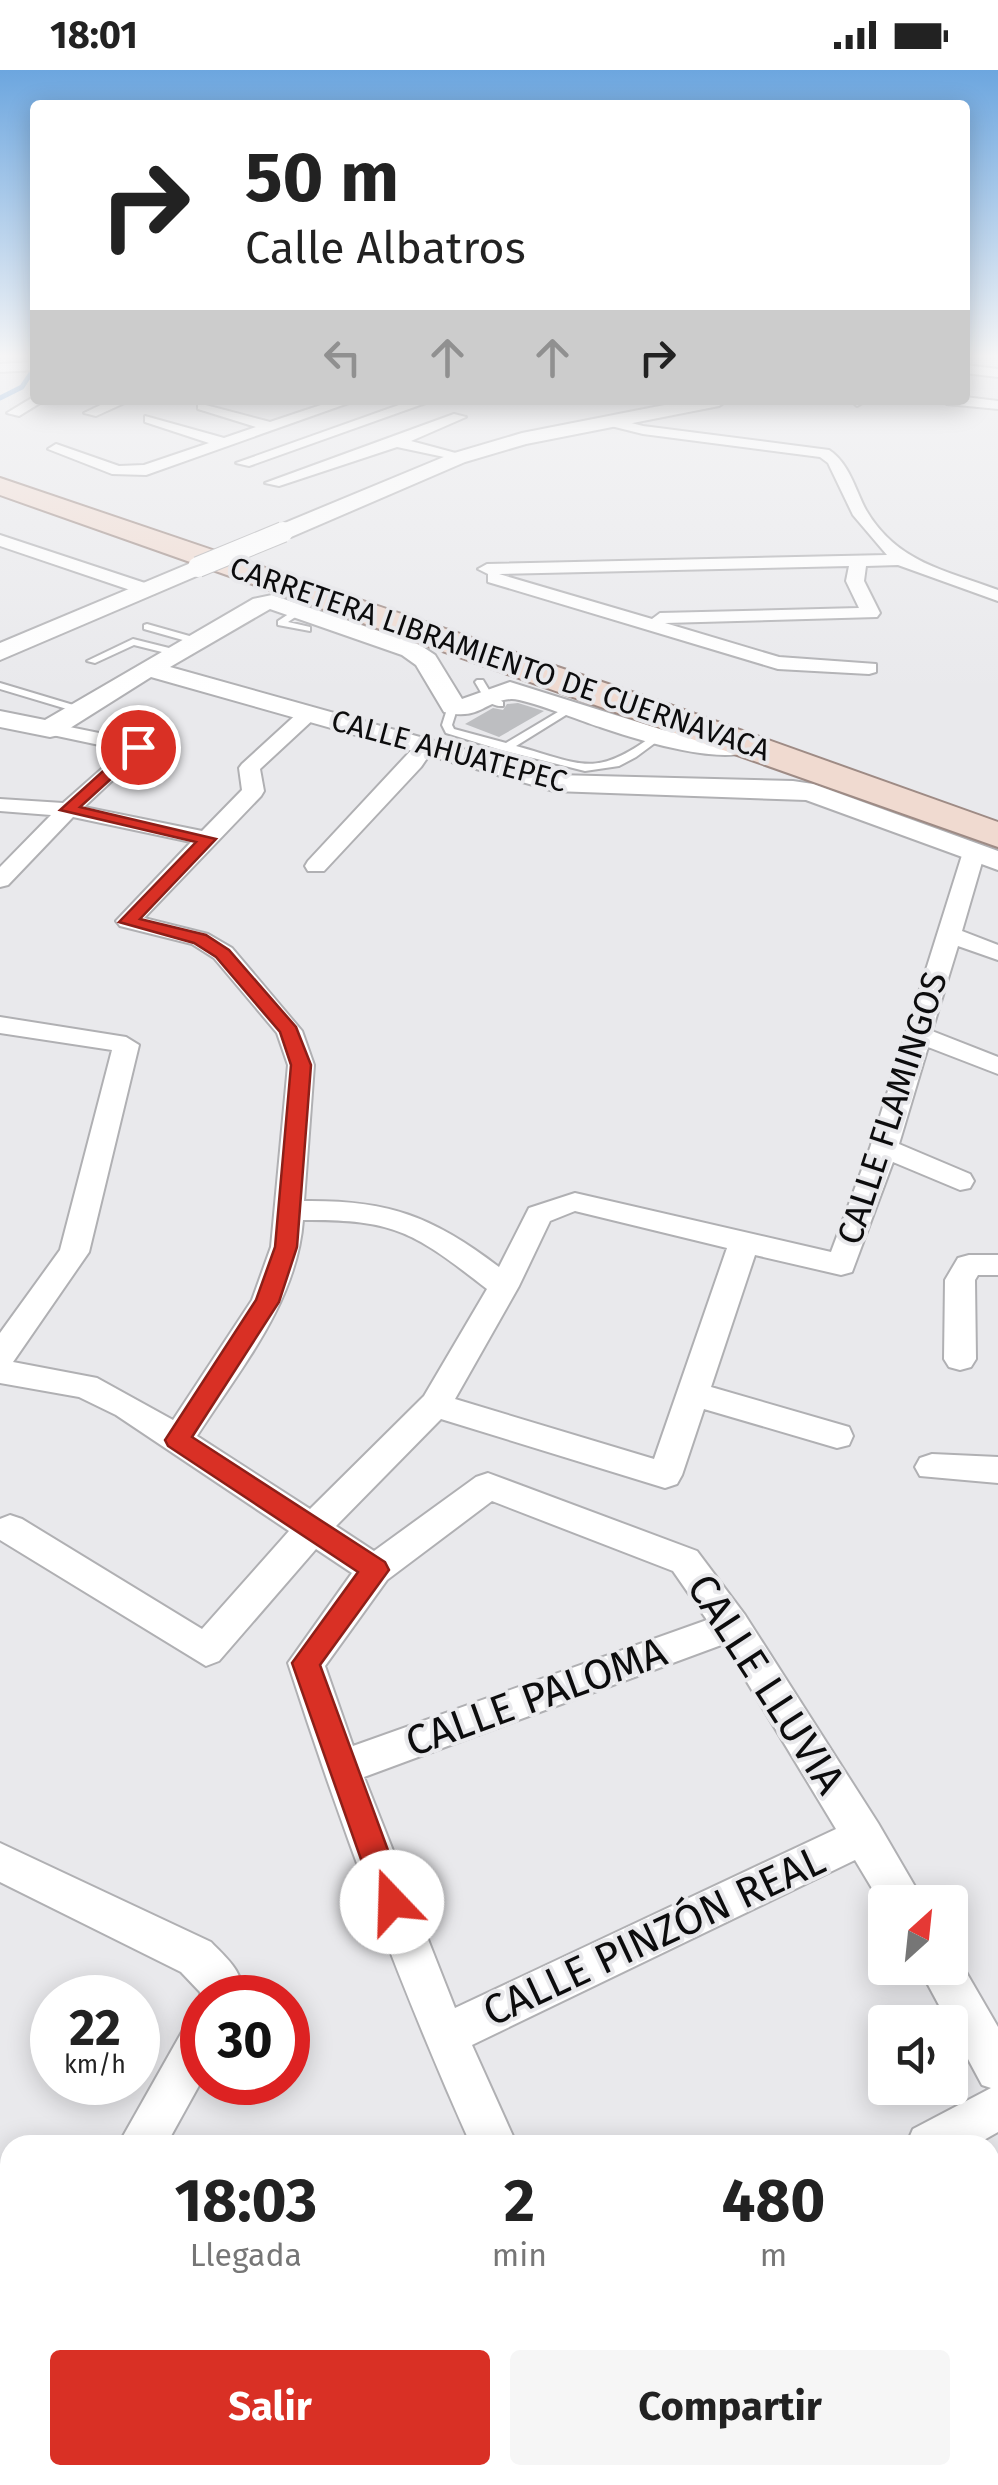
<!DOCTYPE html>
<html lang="es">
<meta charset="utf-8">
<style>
body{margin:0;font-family:"Fira Sans",sans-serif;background:#f6f6f6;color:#222;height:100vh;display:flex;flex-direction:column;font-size:38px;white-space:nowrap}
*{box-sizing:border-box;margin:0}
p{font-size:32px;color:#767676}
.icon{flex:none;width:55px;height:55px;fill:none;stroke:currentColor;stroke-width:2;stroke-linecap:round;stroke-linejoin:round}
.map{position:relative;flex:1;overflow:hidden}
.panel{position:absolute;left:0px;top:2065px;width:1000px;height:350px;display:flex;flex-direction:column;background:#fff;border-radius:30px 30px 0 0;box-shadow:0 5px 25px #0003}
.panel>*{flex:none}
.guide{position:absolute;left:30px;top:30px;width:940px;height:305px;border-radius:10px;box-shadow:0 5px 25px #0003;background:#fff;color:#222;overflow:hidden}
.needle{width:65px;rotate:27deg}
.tools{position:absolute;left:868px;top:1815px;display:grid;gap:20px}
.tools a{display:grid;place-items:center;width:100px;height:100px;border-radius:10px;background:#fff;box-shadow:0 5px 25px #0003;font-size:50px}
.speed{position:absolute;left:30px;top:1905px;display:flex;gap:20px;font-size:50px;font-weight:700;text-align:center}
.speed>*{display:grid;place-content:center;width:130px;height:130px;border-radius:50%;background:#fff;box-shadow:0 5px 25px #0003;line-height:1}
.speed small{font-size:25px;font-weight:400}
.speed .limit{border:15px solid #d22;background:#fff;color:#111}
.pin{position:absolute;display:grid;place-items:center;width:85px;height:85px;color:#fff;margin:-42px;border:5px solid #fff;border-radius:50%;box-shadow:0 2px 10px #0007}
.me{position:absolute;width:110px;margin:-55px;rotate:339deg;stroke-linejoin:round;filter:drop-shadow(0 0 8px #0008)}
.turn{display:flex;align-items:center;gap:35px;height:210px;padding:0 50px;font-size:45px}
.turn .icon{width:130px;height:130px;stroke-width:2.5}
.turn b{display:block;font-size:70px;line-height:85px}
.lanes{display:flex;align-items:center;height:95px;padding:0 50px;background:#0003;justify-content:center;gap:50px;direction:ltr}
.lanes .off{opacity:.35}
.eta{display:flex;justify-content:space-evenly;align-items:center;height:170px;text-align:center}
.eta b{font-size:60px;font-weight:700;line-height:70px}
.primary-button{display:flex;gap:20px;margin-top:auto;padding:20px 50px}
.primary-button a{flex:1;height:115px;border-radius:10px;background:#d93025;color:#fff;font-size:40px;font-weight:700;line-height:115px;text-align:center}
.primary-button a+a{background:#f6f6f6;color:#222}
.status{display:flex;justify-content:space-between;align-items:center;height:70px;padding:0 50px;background:#fff;direction:ltr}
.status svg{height:28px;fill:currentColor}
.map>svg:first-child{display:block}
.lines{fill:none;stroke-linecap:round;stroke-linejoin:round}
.stream{stroke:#5290d1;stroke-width:5}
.building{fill:#bdbec1}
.service-casing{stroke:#b0b0b3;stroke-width:4}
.minor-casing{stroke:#b0b0b3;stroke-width:4}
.tertiary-casing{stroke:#b0b0b3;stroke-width:4}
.trunk-casing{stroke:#9e8b85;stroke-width:4}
.service{fill:#fff;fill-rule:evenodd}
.minor{fill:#fff;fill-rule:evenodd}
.tertiary{fill:#fff;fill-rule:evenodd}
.trunk{fill:#f0dad0;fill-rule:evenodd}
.tertiary-bridge-casing{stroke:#b0b0b3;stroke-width:22;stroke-linecap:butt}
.tertiary-bridge{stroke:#fff;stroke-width:20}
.route{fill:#d93025;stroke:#8d1f18;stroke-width:2.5}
.labels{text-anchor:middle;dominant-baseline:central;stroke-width:8;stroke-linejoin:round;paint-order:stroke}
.far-street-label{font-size:30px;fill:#0c0c0d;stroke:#e9e9ec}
.street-label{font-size:35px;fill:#0c0c0d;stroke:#e9e9ec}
.near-street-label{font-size:42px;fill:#0c0c0d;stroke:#e9e9ec}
</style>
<div class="status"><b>18:01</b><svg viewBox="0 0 49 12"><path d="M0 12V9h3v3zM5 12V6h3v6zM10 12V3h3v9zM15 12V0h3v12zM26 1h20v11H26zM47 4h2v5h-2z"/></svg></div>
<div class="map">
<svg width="998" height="2415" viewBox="0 0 998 2415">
<rect width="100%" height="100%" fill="#e9e9ec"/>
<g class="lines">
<!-- stream -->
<path class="stream" d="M0 328 22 317 33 300"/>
</g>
<!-- building -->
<path class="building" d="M518 633 544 641 499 667 465 654 493 638 503 640 507 634Z"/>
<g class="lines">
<defs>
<path id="service" d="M301 536 304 537V541L288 552 310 557V561L278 555V551Z
M147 554 200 569 202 571 197 574 144 559V555Z
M133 569 181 581 183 583 178 586 134 575 95 593 87 591Z
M477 610H483L492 625 503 632V636C488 637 482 624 475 612Z
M0 613 80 637 82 639 77 642 0 619Z
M453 633 458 636 452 655 454 659 506 673 568 636H574V640L516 676C582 694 594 709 654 665L663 667 636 687 619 696 585 701 501 680 446 663 442 655 448 636Z"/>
<path id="minor" d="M35 292V300L0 302V294Z
M965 295 998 299V307L965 303Z
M35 326V330H45L19 346 7 343Z
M965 327 998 331V339L947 334 940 330Z
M111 330H131L96 346 84 343Z
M336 330H357L146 405 112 404 48 379 56 374 119 396 144 395 209 373 145 352V346L224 368 256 357 198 339V333L270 352Z
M413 330H434L249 396 236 393Z
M850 330H864V332L857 336Z
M454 344 466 347 411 371 463 385V391L397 377 279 416 265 413Z
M608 347 643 356 829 380C849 393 855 419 866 440 897 493 945 500 998 520V531L898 495 866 496 864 511 880 543 877 547 665 553 779 587 876 594V602L869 604 778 599 488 512V504L478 499 487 494 887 485 853 445 828 393 820 387 643 364 603 354 601 351ZM849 496 846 511 859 538 660 543 652 549 499 504Z
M0 465 154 516 157 520 154 524H142L0 476Z
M308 638 315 640V648L260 699 264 721 261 726 144 848 208 864 232 878 302 961 314 995 304 1131C388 1130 432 1146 499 1197L529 1138 575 1123 831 1182 870 1078 963 782 974 775 985 782 962 861 998 875V890L958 876 932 961 998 987V1004L928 977 899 1074 970 1104 974 1111 970 1118 960 1120 893 1092 852 1202 841 1205 755 1185 711 1317 849 1357 853 1366 849 1375 837 1378 704 1339 682 1405 677 1414 665 1418 441 1349 336 1456 374 1481 476 1407 488 1403 697 1481 745 1545 878 1753 924 1832H885V1840L855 1790 472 1975 517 2075H471C401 1919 341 1757 288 1593L352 1503 316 1479 219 1591 206 1596 0 1470V1449L10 1445 22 1449 202 1559 289 1461 116 1345 79 1327 0 1313V1263L60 1180 112 980 0 963V947L126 967 139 975 89 1182 13 1292 97 1308 173 1350 252 1230 271 1177 288 995 277 963 214 888 192 874 120 856 116 851 191 772 73 747 8 815 0 817V797L51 745 0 741V729L63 733 123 680 43 663 40 659 50 653 138 671 148 677 84 737 202 761 242 720 239 698 242 694 301 640ZM575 1141 727 1178 654 1389 455 1329 519 1216 550 1151ZM303 1150C396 1149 415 1163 487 1219L424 1326 310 1439 197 1366C240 1299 297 1232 303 1150ZM492 1431 673 1501 707 1550 353 1676 325 1596 387 1510ZM724 1574 836 1759 455 1938 364 1707Z
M424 672 434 678 421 697 324 801H308L305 796 308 791 417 674Z
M969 1185H998V1205H978L975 1210 976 1289 971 1297 960 1300 949 1297 944 1289 945 1210 958 1188Z
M932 1384 998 1387V1413L920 1406 915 1397 920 1388Z
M0 1773 211 1872C227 1889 245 1902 242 1928H202V1938L200 1922 181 1902 0 1812Z
M950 1881 955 1883 998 1957V2062L975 2075H906L913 2059 991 2018 982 2015 919 1898H950Z
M202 1946V2010L166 2075H118L187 1953Z
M0 2197 10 2201V2251L0 2247Z
M10 2276V2339L0 2343V2280Z
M462 2405H514L511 2415H459Z
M910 2405H974L978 2415H914Z"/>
<path id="tertiary" d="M690 330H728L719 336 526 374 465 392 291 467H275L272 462 275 457 451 384 522 363Z
M198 490 206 492 209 497 206 502 0 590V573Z
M272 525 420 575 435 585 462 629 510 612 663 660 744 667 758 675C736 702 629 667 600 657 583 652 525 628 511 629 484 631 480 651 444 642L416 595 402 585 270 539 170 597 556 705 793 711 813 714 998 781V800L806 730 554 721 151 607 59 665 50 667 0 657V641L45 650 253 529Z"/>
<path id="trunk" d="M0 408 667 634 998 752V777L0 425Z"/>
</defs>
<!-- service casing -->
<use href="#service" class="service-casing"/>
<!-- minor casing -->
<use href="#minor" class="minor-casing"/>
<!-- tertiary casing -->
<use href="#tertiary" class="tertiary-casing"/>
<!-- trunk casing -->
<use href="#trunk" class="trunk-casing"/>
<!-- service -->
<use href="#service" class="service"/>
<!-- minor -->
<use href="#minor" class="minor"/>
<!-- tertiary -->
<use href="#tertiary" class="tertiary"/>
<!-- trunk -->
<use href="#trunk" class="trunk"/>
<defs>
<path id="tertiary-bridge" d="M198 497 283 462"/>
</defs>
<!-- tertiary-bridge casing -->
<use href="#tertiary-bridge" class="tertiary-bridge-casing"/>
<!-- tertiary-bridge -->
<use href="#tertiary-bridge" class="tertiary-bridge"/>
</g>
<!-- sky -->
<linearGradient id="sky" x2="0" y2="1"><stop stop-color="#6ca6df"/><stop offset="0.46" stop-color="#f5f5f6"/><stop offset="1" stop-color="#f5f5f6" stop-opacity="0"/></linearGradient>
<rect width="998" height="621" fill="url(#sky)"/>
<!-- route -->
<path class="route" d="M133 674 146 677 80 737 216 769 140 849 206 865 229 880 296 957 311 995 297 1177 279 1232 192 1367 385 1492 389 1500 320 1595 407 1832 403 1842 392 1847 381 1842 376 1832 292 1593 358 1502 168 1376 165 1370 256 1230 275 1177 291 995 280 962 216 887 194 873 119 852 196 772 60 740Z"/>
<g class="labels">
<!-- far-street labels -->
<g class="far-street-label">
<text transform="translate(500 589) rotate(19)">CARRETERA LIBRAMIENTO DE CUERNAVACA</text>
<text transform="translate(449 681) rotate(15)">CALLE AHUATEPEC</text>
</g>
<!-- street labels -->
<g class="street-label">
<text transform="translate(892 1038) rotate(-72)">CALLE FLAMINGOS</text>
</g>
<!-- near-street labels -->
<g class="near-street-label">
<text transform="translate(766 1614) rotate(57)">CALLE LLUVIA</text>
<text transform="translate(536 1627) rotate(-20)">CALLE PALOMA</text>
<text transform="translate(654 1866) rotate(-25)">CALLE PINZÓN REAL</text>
</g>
</g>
</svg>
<div class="tools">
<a><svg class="needle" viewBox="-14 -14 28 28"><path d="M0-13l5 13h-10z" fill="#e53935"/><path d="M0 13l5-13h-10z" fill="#767676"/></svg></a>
<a><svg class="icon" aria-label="sound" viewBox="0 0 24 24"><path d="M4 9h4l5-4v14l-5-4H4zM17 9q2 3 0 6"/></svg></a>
</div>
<div class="speed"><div>22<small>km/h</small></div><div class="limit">30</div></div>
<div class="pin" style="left:138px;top:677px;background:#d93025"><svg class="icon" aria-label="arrive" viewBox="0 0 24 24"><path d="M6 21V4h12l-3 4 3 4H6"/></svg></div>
<svg class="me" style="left:392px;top:1832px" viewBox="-20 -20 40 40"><circle r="19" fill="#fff"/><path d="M0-13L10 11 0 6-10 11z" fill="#d93025"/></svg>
<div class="guide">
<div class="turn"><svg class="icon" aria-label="right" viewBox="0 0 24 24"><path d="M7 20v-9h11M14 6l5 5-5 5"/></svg><div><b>50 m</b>Calle Albatros</div></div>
<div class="lanes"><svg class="icon off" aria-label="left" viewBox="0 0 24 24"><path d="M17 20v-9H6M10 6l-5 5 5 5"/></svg><svg class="icon off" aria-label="ahead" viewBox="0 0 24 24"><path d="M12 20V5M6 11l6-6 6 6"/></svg><svg class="icon off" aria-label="ahead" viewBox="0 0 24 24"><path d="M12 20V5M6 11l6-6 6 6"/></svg><svg class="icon" aria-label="right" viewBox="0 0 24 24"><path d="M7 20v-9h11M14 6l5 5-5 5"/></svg></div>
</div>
<section class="panel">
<div class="eta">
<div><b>18:03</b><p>Llegada</p></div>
<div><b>2</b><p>min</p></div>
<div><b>480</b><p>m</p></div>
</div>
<div class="primary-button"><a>Salir</a><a>Compartir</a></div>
</section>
</div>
